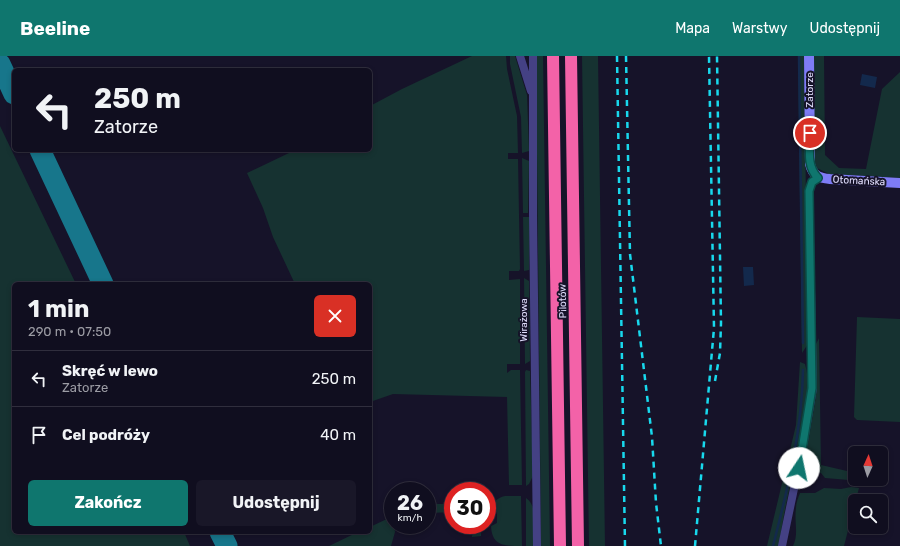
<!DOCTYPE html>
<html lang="pl">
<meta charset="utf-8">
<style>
body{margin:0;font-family:Rubik,sans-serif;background:#191728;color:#f1f3f6;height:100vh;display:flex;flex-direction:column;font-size:15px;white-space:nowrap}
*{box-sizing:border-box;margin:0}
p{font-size:13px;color:#9c9ca4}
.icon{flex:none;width:22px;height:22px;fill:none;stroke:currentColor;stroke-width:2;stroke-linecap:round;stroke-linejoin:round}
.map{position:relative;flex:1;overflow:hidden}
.details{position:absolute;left:12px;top:226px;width:360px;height:252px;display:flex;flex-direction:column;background:#100e1f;border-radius:6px;box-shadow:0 2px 6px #0003,0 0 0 1px #302e3d}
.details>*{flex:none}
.hud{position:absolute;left:12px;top:12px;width:360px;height:84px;border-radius:6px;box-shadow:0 2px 6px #0003,0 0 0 1px #302e3d;background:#100e1f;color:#f1f3f6;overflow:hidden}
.needle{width:26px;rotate:3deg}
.controls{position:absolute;left:848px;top:390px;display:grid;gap:8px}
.controls a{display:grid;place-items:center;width:40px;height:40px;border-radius:6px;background:#100e1f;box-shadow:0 2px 6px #0003,0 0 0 1px #302e3d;font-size:20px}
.speed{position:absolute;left:384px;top:426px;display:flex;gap:8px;font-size:20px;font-weight:700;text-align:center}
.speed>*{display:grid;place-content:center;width:52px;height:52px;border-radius:50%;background:#100e1f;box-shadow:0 2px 6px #0003,0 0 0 1px #302e3d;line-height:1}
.speed small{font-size:10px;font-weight:400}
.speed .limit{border:6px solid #d22;background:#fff;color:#111}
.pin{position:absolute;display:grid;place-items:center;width:34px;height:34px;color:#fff;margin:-17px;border:2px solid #fff;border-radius:50%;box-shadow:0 1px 4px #0007}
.me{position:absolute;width:44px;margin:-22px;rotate:11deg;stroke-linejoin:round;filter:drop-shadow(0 0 3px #0008)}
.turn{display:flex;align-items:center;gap:14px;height:84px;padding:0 16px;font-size:18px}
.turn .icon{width:52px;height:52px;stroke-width:2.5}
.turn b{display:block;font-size:28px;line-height:34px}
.round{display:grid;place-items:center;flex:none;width:42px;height:42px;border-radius:6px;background:#191728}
.overview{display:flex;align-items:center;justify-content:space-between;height:68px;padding:0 16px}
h1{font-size:24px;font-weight:700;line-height:30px}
.cta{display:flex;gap:8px;margin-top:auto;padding:8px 16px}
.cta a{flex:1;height:46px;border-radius:6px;background:#0f766e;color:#fff;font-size:16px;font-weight:700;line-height:46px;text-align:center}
.cta a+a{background:#191728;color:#f1f3f6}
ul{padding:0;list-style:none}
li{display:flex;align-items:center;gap:12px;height:56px;padding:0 16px;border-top:1px solid #302e3d}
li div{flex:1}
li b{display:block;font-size:15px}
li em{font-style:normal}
header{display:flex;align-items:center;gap:24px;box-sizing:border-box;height:56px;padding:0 20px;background:#0f766e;color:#fff}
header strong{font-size:19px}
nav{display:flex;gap:22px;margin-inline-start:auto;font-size:14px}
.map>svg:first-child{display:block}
.green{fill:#163231}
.water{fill:#13294c}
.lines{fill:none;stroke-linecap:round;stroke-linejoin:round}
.stream{stroke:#13294c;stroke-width:2.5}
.taxiway{stroke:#17768b;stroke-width:21}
.street{stroke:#444184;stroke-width:8}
.secondary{stroke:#7e7cf5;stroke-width:10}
.highway{stroke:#f362a8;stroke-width:12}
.rail{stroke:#18d9ed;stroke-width:2.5;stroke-dasharray:6 5;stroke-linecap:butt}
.route-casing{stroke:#0a4d48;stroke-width:10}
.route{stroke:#0f766e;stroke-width:7}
.labels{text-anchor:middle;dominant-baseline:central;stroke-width:4;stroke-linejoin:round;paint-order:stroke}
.street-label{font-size:10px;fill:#e0ddfc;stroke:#161329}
</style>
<header>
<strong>Beeline</strong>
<nav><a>Mapa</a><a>Warstwy</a><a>Udostępnij</a></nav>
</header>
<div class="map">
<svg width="900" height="490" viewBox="0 0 900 490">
<rect width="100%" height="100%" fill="#161329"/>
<!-- green -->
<path class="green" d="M472 0H506L507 13 517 60 518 97H508V103H518L520 213 519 215H509V224L520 223V308H507V317L511 314H520L522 429H509L507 341 393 338 370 346V228H295L273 181 263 152 247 117 289 97 288 94H370V50L402 33Z
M510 0H515L527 39 529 95 522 97 521 61 510 8Z
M536 0H543L550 490H541Z
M582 0H598L605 490H589Z
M798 0H804L808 288 802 297Z
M814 0H824L825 99 839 112 866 113 882 33 900 16V122L829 118 817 112 814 104Z
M0 70 76 228H14V476H184L190 490H0Z
M522 102 529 105 528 157H523Z
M523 161H530L529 212V214L524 215Z
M524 222 529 225 530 305 525 308Z
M857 261 900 263V366L857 364 854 361Z
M819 282 821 409 847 415 855 411V423H862L861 425 825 422 821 417 804 411 816 340V288Z
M800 306 805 308C811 329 806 352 802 372 795 412 784 450 779 490H767L796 369Z
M526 314 530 315 533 420 529 428 526 430 525 316Z
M851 431 859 432 844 490H793C799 478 794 466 796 452 796 447 798 442 800 437H815L824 432 841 433Z
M505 440H521L522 490C504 490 492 490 491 470L497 467V456H492C492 447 496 442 505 440Z
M526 442C539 450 533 476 534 490H526Z
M433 448H453V456L430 457Z
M391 461 393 462 395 476 391 490H329L358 476H370V471Z
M481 469V480L472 481 473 470Z"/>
<!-- water -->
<path class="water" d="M862 18 877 21 875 32 860 29Z
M743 211H753L754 229 744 230Z"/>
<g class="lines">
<!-- stream -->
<path class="stream" d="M799 0 803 287
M773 490C788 432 802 374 803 314"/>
<!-- taxiway -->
<path class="taxiway" d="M0 8 14 38
M40 94 103 228
M220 476 227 490"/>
<!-- street -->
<path class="street" d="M520 0 531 35
M533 0V159L537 490
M782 490 804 385 813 332 809 135 812 126 819 122"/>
<!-- secondary -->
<path class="secondary" d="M809 0 810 108C813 120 819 122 830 123L900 127"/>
<!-- highway -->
<path class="highway" d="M553 0 560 490
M571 0 578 490"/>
<!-- rail -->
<path class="rail" d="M617 0 625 490
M626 0 630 198 652 381 656 447 661 490
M715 325 720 297 721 267 717 0
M695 490 714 272 709 0"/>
</g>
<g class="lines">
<defs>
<path id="route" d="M799 412 812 332 809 135 812 126 818 122C806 110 810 93 810 77"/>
</defs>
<!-- route casing -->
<use href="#route" class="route-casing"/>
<!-- route -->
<use href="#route" class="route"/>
</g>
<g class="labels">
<!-- street labels -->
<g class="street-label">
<text transform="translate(810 34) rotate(-90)">Zatorze</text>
<text transform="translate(859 125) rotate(3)">Otomańska</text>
<text transform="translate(563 245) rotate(-91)">Pilotów</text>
<text transform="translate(524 264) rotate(-90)">Wirażowa</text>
</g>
</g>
</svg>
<div class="controls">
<a><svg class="needle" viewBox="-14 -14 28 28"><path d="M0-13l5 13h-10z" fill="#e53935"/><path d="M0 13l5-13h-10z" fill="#9c9ca4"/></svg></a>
<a><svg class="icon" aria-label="search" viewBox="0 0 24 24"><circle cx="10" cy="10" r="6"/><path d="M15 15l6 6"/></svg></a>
</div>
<div class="speed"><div>26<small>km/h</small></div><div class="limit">30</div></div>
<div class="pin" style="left:810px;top:77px;background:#d93025"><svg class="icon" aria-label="arrive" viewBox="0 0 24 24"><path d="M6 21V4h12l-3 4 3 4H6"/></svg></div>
<svg class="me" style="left:799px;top:412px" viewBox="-20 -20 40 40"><circle r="19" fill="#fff"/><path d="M0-13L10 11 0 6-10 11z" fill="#0f766e"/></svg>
<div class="hud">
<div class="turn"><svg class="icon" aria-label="left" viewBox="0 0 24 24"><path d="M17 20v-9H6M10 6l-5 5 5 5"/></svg><div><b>250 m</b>Zatorze</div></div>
</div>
<section class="details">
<div class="overview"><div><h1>1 min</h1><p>290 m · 07:50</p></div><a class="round" style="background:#d93025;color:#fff"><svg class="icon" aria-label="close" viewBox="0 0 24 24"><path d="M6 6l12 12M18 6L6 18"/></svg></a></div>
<ul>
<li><svg class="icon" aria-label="left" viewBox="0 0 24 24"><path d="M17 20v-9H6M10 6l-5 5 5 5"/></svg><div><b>Skręć w lewo</b><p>Zatorze</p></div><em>250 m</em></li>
<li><svg class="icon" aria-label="arrive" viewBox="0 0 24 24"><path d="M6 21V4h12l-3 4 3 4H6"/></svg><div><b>Cel podróży</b></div><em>40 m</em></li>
</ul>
<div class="cta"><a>Zakończ</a><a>Udostępnij</a></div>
</section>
</div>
